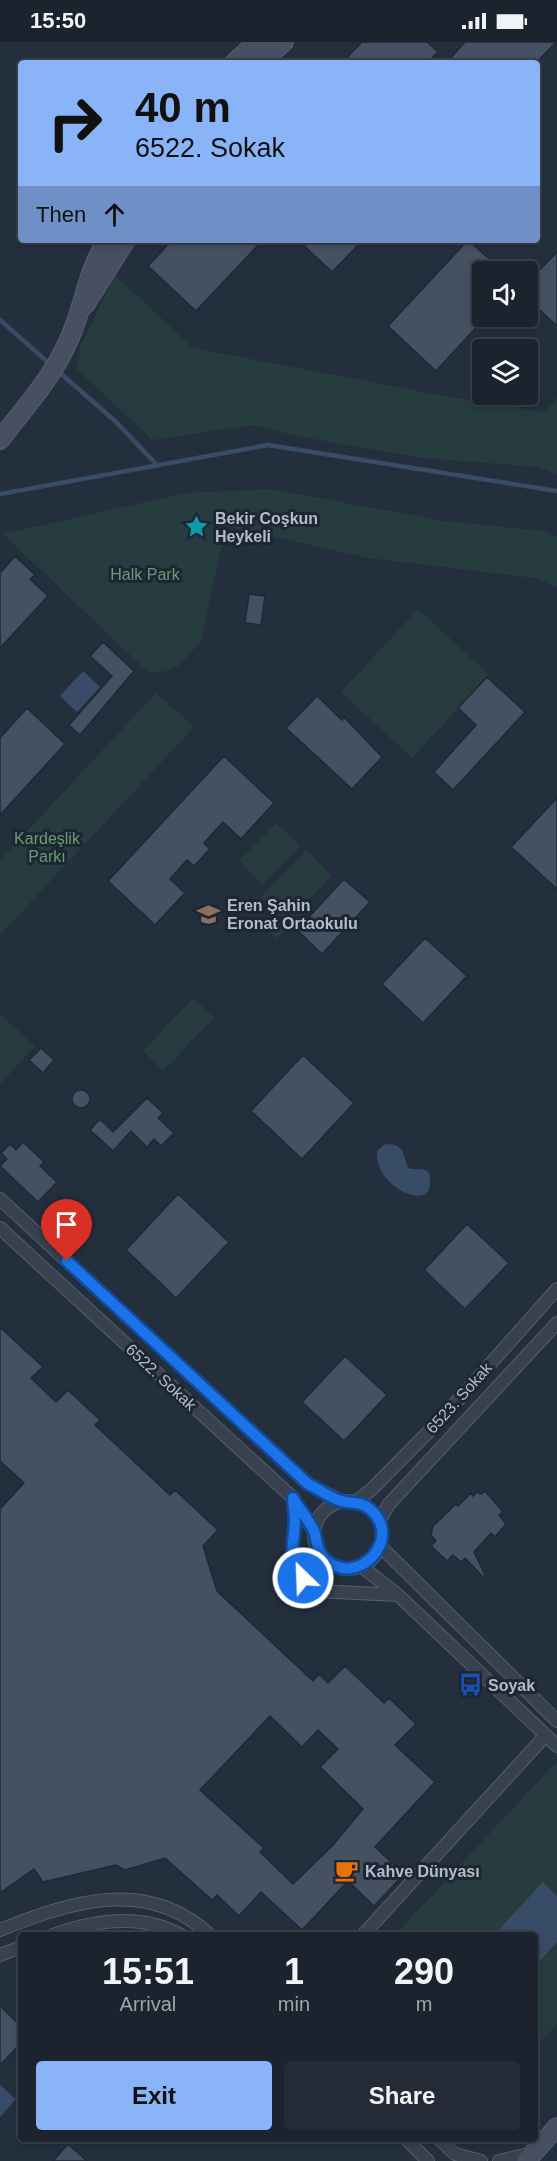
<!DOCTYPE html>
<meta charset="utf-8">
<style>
body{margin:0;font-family:Helvetica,sans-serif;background:#242b36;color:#f1f3f6;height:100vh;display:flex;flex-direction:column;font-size:22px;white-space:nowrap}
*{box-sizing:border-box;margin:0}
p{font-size:20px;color:#a0a4aa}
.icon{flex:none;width:33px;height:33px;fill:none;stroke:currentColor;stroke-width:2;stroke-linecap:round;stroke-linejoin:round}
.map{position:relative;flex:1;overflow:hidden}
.panel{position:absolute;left:18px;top:1890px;width:520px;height:210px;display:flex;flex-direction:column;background:#1b232e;border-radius:6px;box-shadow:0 3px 9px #0003,0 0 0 2px #39404a}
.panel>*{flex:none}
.banner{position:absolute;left:18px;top:18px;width:522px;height:183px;border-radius:6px;box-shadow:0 3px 9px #0003,0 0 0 2px #39404a;background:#8ab4f8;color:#111;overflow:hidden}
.tools{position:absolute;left:472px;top:219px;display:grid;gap:12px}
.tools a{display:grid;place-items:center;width:66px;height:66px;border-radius:6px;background:#1b232e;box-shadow:0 3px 9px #0003,0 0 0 2px #39404a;font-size:30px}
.pin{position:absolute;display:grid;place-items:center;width:51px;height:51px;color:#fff;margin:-62px -26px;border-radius:50% 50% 50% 0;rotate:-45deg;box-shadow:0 0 6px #0007}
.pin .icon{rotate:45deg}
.me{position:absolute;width:66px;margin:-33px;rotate:336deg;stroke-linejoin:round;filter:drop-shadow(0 0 4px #0008)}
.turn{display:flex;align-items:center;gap:21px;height:126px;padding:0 18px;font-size:27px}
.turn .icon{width:78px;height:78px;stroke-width:2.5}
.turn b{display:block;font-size:42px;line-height:51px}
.then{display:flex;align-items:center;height:57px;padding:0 18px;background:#0003;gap:12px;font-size:22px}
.eta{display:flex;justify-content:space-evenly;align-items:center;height:102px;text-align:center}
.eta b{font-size:36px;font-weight:800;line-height:42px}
.primary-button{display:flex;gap:12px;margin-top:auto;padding:12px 18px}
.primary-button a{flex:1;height:69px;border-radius:6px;background:#8ab4f8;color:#111;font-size:24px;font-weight:800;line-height:69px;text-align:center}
.primary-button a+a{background:#242b36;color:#f1f3f6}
.status{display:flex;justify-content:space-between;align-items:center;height:42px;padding:0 30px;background:#1b232e;direction:ltr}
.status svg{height:16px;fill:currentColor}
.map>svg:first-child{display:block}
.green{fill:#263c3f}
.water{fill:#394c67}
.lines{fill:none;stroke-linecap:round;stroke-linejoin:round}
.stream{stroke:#394c67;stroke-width:4.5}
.building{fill:#455162;stroke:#1f2835;stroke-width:1.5;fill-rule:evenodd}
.street-casing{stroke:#565f6c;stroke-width:14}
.secondary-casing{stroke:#565f6c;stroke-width:20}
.street{stroke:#38414e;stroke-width:12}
.secondary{stroke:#465061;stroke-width:18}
.route-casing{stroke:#114b97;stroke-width:15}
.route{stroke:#1a73e8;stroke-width:10}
.labels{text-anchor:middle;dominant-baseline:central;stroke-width:6;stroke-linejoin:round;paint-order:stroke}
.poi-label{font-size:16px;font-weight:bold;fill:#b4bcc9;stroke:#1d2633;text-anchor:start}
.park-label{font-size:16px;fill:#6b9a76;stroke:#1d2633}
.street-label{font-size:16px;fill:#b4bcc9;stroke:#1d2633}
</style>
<div class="status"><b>15:50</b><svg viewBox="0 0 49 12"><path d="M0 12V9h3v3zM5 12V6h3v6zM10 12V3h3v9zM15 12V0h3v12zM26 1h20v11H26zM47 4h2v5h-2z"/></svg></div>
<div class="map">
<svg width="557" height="2119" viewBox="0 0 557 2119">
<rect width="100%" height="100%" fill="#242f3e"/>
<!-- green -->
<path class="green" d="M115 233 193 306 450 355 545 370 557 356V432L538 425 424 416 296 394 254 383 152 398 76 326 81 303Z
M270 447 444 479 544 489 557 495V545L535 536 368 516 226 484 201 599 181 622 168 629 149 631 3 492 186 451Z
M418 567 489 633 412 716 341 650Z
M156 651 194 685 0 893V818Z
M276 781 300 804 263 842 239 819Z
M306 808 332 833 288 880 261 855Z
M272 869 288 885 277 897 260 881Z
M193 956 214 976 163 1029 143 1009Z
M0 972 35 1004 0 1042Z
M557 1719V1982L536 2005V1893H395Z"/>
<!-- water -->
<path class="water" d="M83 629 100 645 77 670 60 654Z
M385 1102 396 1103 402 1108 408 1126C414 1128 422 1126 427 1129 430 1131 430 1134 430 1138 433 1173 373 1144 377 1109Z
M543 1840 557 1854V1900L536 1923V1893H494Z
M0 2043 16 2057 0 2075Z"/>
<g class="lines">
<!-- stream -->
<path class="stream" d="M0 278 50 322
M58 329 116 380 157 423
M0 452 268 403 557 449"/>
</g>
<!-- building -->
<path class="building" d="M362 0H427L438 10 427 21H342Z
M465 0H556L536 21H446Z
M172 198H263L196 269 148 224Z
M298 198H363L332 230Z
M468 198 504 230H483V278L436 329 388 284Z
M557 210V284L528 257V240Z
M15 514 35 533 30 537 48 554 0 606V531Z
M249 552 265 554 261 583 245 581Z
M103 600 134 629 80 693 69 683 112 634 90 614Z
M487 635 525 670 453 748 434 730 476 683 458 666Z
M317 654 342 678 344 675 382 715 352 747 286 686Z
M27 666 65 702 0 773V696Z
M224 714 274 761 241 797 223 780 204 801 210 807 194 824 187 818 170 837 185 851 155 883 108 839Z
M557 756V847L511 805Z
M344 837 370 860 322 912 297 888Z
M425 896 467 934 423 981 382 942Z
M41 1006 54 1018 43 1031 29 1018Z
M303 1013 354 1061 302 1117 251 1069Z
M72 1057a9 9 0 1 1 18 0a9 9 0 1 1-18 0Z
M147 1056 163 1071 158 1076 174 1091 161 1104 154 1097 147 1105 131 1089 113 1109 90 1088 100 1077 113 1090Z
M23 1100 44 1120 40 1124 57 1140 38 1160 0 1124 7 1117 1 1111 10 1102 16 1108Z
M178 1152 229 1200 176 1256 126 1208Z
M467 1182 509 1221 465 1267 424 1228Z
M0 1285 43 1325 31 1336 56 1360 68 1348 100 1378 95 1383 170 1453 175 1448 218 1488 203 1504 217 1549 313 1639 319 1632 328 1641 345 1624 384 1661 389 1656 416 1682 395 1703 435 1740 375 1805 404 1832 374 1864 348 1839 302 1888 261 1850 239 1874 217 1853 212 1858 165 1816 125 1828 116 1823 43 1840 34 1827 0 1851V1467L24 1441 0 1419ZM270 1674 302 1705 318 1688 338 1707 320 1725 363 1767 333 1803 293 1842 260 1810 264 1806 200 1748Z
M345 1314 387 1353 344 1399 302 1360Z
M485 1449 503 1470 499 1473 506 1482 495 1495 491 1491 474 1510 485 1533 483 1535 465 1516 461 1520 453 1513 447 1519 431 1504 436 1499 431 1493 433 1484 456 1462 458 1464 471 1451 473 1454 477 1450 481 1452Z
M0 1964 21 1984V2001L0 2023Z
M68 2102 87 2119H53Z"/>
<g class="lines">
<defs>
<path id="street" d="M0 1157 308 1442 343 1460
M0 1186 293 1456 315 1491
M314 1493a34 34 0 1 1 68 0a34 34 0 1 1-68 0Z
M293 1460 295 1478 291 1523 316 1549 398 1553
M355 1460 371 1448 444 1374 557 1247
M379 1479 389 1462 557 1281
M380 1504 557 1679
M361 1524 398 1553 557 1704
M0 1888C70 1860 147 1834 210 1893
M53 1893C94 1878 141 1871 181 1893
M363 1893 546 1693
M0 1913 21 1905
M406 2097 428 2119
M439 2097 455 2112 481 2119
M499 2119 533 2111"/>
<path id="secondary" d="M234 21 257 0
M260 21 284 0
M85 263 126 198
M0 398C23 368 51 337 67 302 84 267 86 231 107 198
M526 2119 557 2085"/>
</defs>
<!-- street casing -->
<use href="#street" class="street-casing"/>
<!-- secondary casing -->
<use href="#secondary" class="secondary-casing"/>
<!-- street -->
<use href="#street" class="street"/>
<!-- secondary -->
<use href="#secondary" class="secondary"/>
</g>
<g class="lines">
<defs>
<path id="route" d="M67 1219 308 1442C319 1447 330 1456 341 1459 353 1462 361 1459 371 1468 404 1498 356 1547 325 1517 317 1509 317 1501 315 1492 311 1480 299 1467 293 1456L295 1478 291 1523 303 1536"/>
</defs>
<!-- route casing -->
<use href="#route" class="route-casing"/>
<!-- route -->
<use href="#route" class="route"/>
</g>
<!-- icons -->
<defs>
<symbol id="sight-bare" viewBox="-9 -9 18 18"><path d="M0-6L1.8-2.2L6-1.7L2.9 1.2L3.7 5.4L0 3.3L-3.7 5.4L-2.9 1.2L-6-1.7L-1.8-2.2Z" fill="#0f9aa8" stroke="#1d2633" stroke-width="2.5" paint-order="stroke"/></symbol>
<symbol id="school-bare" viewBox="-9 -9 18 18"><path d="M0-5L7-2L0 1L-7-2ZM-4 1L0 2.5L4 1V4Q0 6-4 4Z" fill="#8d6e63" stroke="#1d2633" stroke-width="2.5" paint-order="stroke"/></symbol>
<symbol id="bus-bare" viewBox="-9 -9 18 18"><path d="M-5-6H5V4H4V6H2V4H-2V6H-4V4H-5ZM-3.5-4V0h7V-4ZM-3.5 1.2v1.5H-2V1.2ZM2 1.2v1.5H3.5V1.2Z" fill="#1a4fb4" stroke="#1d2633" stroke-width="2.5" paint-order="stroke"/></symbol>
<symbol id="cafe-bare" viewBox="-9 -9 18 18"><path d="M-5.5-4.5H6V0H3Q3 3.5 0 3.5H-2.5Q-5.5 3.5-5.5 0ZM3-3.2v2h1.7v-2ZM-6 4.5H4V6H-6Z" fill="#e8710a" stroke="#1d2633" stroke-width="2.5" paint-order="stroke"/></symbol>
</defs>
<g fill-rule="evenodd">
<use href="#sight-bare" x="180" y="468" width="33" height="33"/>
<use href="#school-bare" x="192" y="856" width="33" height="33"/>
<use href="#bus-bare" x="454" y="1626" width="33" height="33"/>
<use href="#cafe-bare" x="330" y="1812" width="33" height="33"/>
</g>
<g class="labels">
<!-- poi labels -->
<g class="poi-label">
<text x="215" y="476">Bekir Coşkun<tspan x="215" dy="18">Heykeli</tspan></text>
<text x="227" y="863">Eren Şahin<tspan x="227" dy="18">Eronat Ortaokulu</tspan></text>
<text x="488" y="1643">Soyak</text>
<text x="365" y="1829">Kahve Dünyası</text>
</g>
<!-- park labels -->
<g class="park-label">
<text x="145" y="532">Halk Park</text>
<text x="47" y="796">Kardeşlik<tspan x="47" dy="18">Parkı</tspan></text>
</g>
<!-- street labels -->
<g class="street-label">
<text transform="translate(161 1335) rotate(43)">6522. Sokak</text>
<text transform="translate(459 1356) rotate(-48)">6523. Sokak</text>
</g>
</g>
</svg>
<div class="tools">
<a><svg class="icon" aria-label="sound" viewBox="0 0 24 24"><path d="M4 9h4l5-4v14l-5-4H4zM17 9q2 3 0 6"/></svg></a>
<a><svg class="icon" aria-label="layers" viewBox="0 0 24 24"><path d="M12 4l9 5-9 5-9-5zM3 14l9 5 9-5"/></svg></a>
</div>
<div class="pin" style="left:67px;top:1219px;background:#d93025"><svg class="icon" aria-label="arrive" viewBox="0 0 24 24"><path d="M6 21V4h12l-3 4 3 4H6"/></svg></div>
<svg class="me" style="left:303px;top:1536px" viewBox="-20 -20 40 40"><circle r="17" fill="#1a73e8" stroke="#fff" stroke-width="3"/><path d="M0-11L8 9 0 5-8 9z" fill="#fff"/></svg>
<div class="banner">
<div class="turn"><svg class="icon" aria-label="right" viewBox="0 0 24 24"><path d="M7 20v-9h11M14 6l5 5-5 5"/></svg><div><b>40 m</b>6522. Sokak</div></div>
<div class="then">Then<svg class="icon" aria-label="ahead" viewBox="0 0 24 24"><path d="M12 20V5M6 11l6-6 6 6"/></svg></div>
</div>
<section class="panel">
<div class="eta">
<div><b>15:51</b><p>Arrival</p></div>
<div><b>1</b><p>min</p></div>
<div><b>290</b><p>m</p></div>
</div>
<div class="primary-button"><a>Exit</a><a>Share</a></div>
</section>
</div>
